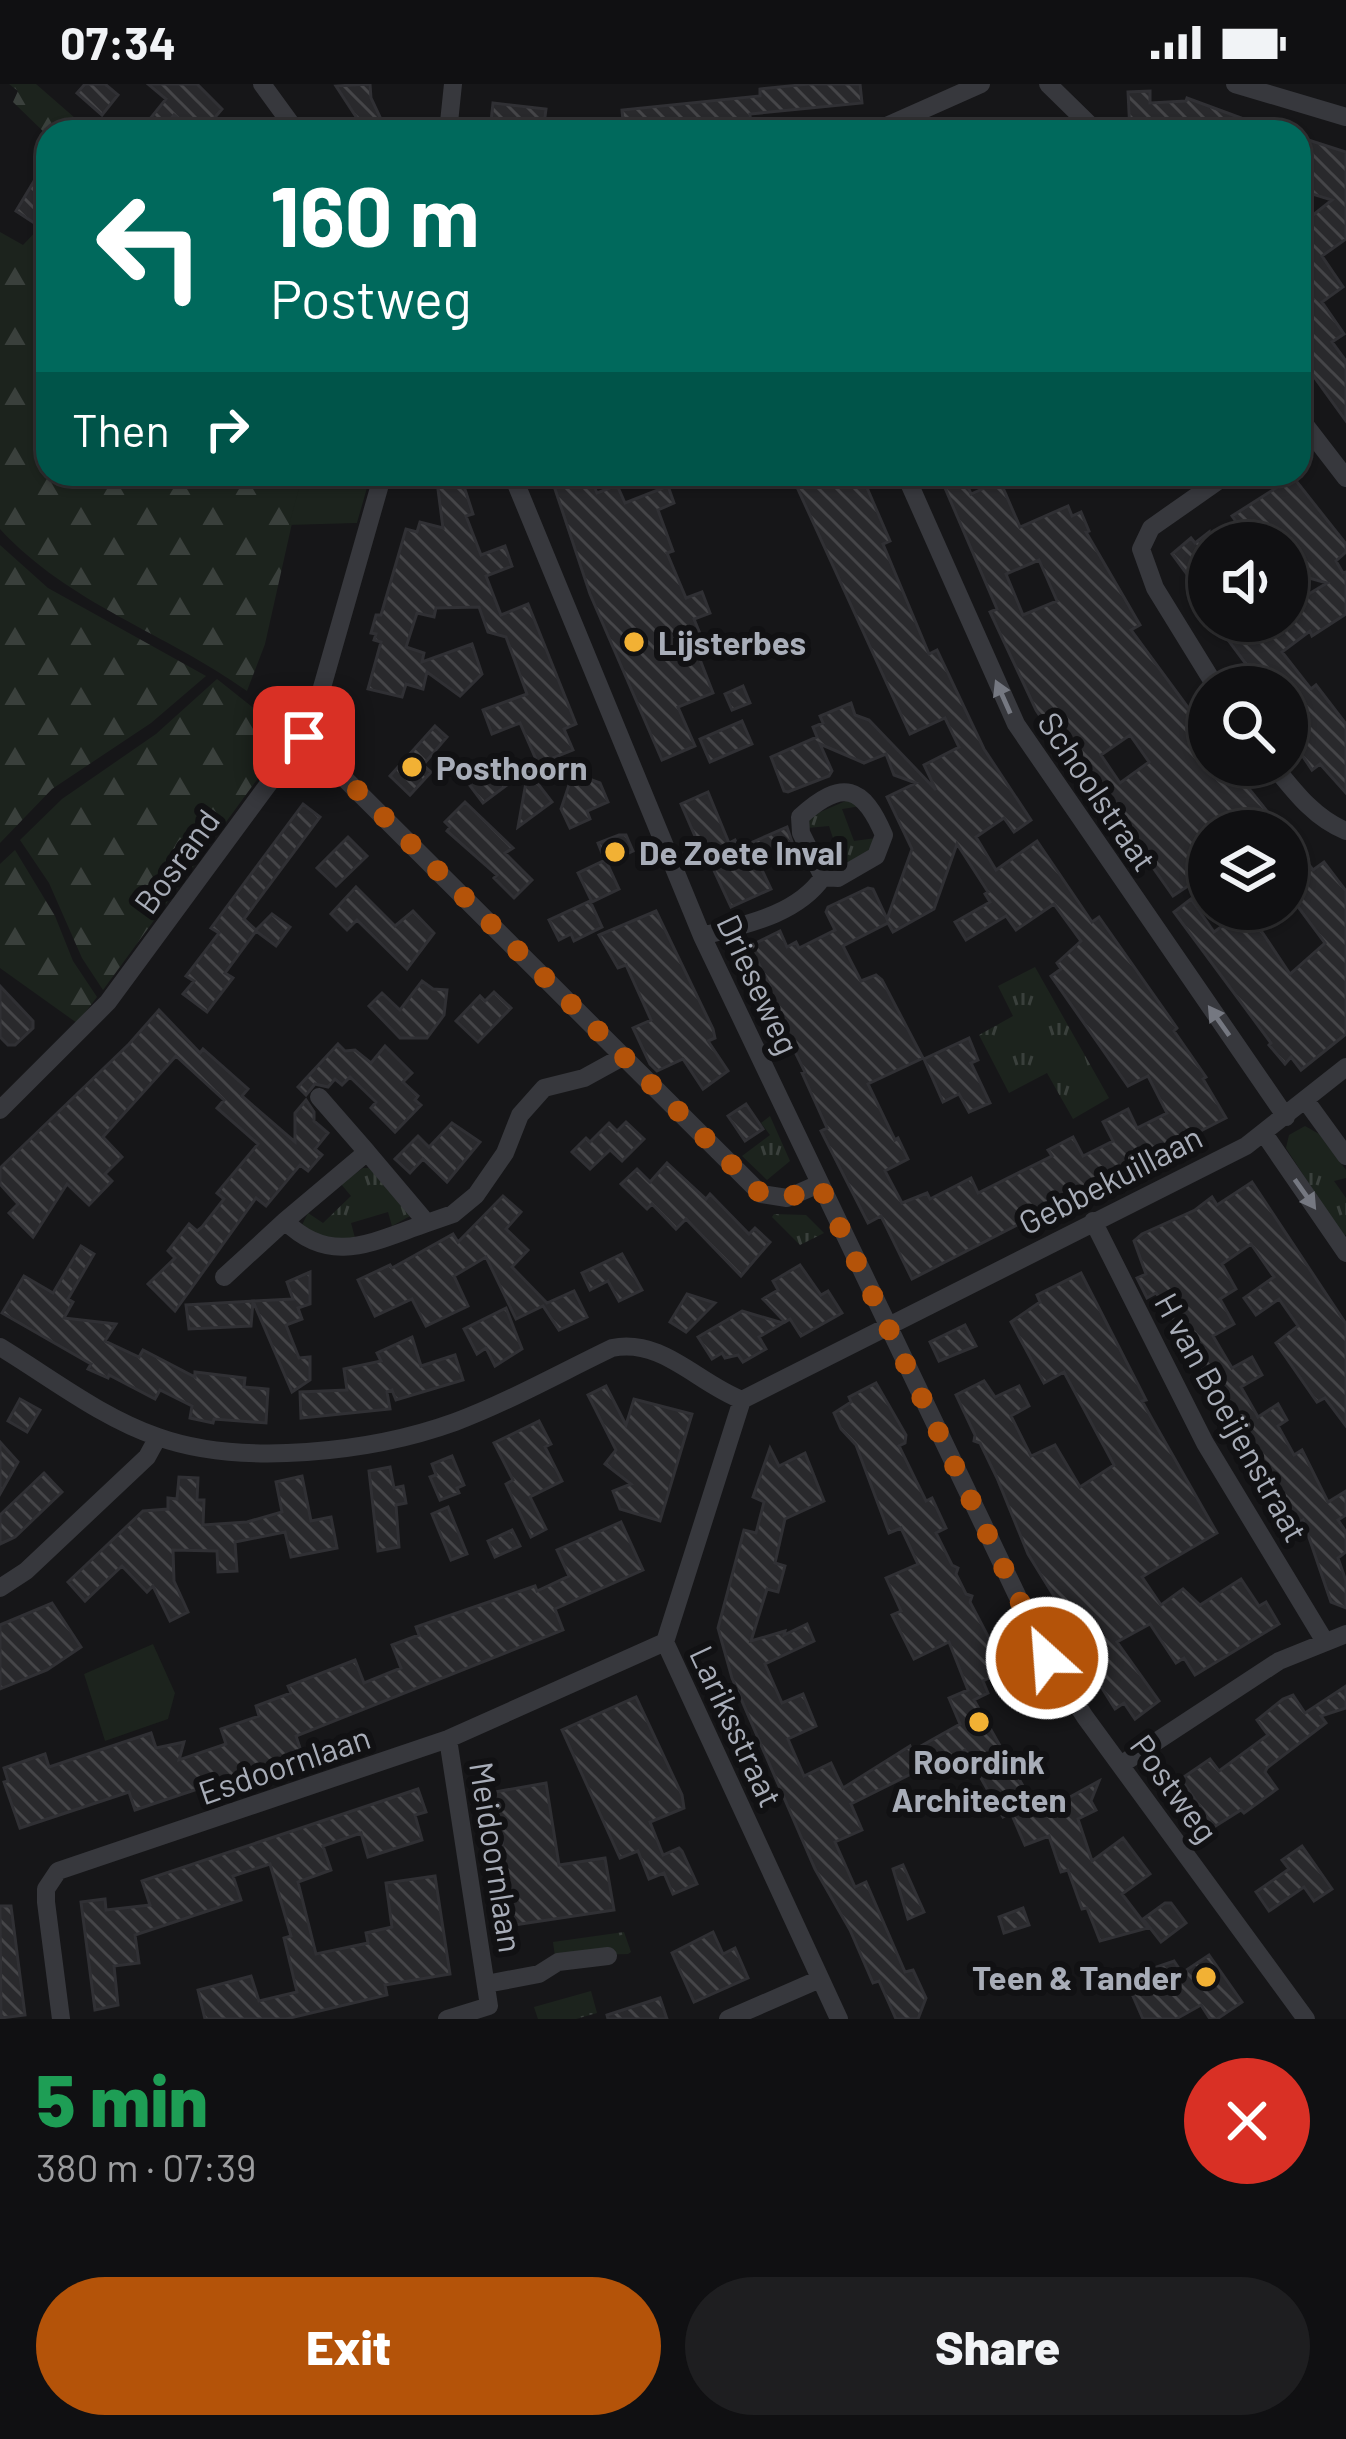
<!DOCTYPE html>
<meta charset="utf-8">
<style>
body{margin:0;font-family:Barlow,sans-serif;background:#1e1e20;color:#f1f3f6;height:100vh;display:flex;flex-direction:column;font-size:45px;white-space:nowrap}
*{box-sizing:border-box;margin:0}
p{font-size:39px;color:#9c9d9f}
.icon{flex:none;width:66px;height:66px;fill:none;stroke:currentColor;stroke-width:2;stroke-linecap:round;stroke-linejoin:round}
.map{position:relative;height:1935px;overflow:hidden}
.panel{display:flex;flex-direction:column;background:#101012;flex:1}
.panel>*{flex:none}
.top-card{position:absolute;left:36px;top:36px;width:1275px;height:366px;border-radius:36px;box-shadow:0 3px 9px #0004,0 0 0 3px #303032;background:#00695c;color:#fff;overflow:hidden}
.fabs{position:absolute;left:1188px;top:438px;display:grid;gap:24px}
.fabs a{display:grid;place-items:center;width:120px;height:120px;border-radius:50%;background:#101012;box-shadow:0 3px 9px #0004,0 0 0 3px #303032;font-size:60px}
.pin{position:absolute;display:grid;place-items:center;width:102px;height:102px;color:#fff;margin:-51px;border-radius:24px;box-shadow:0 6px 18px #0006}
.me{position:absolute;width:132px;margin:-66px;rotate:334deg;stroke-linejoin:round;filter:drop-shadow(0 0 9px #0008)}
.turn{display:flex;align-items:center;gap:42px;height:252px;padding:0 36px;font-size:54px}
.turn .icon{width:156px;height:156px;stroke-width:2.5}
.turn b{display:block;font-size:84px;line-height:102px}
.then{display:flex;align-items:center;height:114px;padding:0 36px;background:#0003;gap:24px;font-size:45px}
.round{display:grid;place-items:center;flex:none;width:126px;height:126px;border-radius:63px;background:#1e1e20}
.summary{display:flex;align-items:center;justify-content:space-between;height:204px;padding:0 36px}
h1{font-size:72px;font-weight:800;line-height:90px;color:#1e9e55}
.action{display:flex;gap:24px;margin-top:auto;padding:24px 36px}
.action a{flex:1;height:138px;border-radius:72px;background:#b45309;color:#fff;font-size:48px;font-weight:800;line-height:138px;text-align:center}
.action a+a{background:#1e1e20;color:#f1f3f6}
.status{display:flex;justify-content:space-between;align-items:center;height:84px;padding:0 60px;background:#101012;direction:ltr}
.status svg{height:33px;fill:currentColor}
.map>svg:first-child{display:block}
.grass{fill:url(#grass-tufts)}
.forest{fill:url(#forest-firs)}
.park{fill:#1c231d}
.building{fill:url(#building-back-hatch);stroke:#303034;stroke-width:3;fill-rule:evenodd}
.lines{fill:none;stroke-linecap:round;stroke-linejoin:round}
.minor{stroke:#37383d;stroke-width:18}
.oneway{fill:#757881}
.route{stroke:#b45309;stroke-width:21;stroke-dasharray:0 37.8}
.poi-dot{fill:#f2b134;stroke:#111113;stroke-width:4.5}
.labels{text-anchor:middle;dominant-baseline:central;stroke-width:12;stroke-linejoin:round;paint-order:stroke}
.poi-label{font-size:33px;font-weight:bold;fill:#a8adb8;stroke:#111113;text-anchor:start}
.street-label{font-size:33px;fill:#a8adb8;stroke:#111113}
</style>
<div class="status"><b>07:34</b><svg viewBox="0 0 49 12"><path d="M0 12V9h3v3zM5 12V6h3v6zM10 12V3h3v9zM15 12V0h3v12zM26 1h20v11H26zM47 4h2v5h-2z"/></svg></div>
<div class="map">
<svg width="1346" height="1935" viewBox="0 0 1346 1935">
<defs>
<pattern id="grass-tufts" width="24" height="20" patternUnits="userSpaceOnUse" patternTransform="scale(3)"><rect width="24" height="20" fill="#1c231d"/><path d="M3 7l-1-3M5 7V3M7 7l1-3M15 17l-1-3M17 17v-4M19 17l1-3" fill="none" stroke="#3a403c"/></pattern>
<pattern id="forest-firs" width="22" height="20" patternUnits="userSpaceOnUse" patternTransform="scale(3)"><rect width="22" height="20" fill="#1c231d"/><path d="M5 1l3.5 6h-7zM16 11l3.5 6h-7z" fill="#3a403c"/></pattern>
<pattern id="building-back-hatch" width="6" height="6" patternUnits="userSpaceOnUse" patternTransform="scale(3)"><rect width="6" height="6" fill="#29292c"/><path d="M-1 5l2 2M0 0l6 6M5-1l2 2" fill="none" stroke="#454548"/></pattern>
</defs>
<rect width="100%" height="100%" fill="#161618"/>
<!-- grass -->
<path class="grass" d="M848 716 861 722 842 725 854 757 876 754 875 763 835 786 827 784 822 777 840 775 829 742 807 744 811 732Z
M1035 883 1109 1014 1073 1035 1047 989 1009 1009 979 951 1013 932 998 902Z
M770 1032 790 1077 767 1096 742 1072 770 1051 761 1039Z
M1305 1042 1319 1050 1346 1086V1094L1334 1097 1346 1114V1151H1342L1286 1064 1289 1051Z
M363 1084H369L412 1131 392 1142 388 1128 351 1139 355 1154 329 1157 302 1141 308 1129 323 1139 351 1112 341 1100Z
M774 1130 806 1131 824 1149 800 1161 772 1133Z
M624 1848 631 1868 628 1870 555 1872 553 1858Z
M591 1907 597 1929 576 1935H538L534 1923Z"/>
<!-- forest -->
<path class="forest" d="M9 0H36L91 48H48V52L13 18 18 7Z
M48 135V390H303L265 560 247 607C166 549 69 520 0 445V148L23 161Z
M0 461 48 504 206 592 151 639 52 705 0 759Z
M217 595 289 652 103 906 82 874 49 799 20 756 62 715 156 650Z
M15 766 55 832 73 877 97 913 77 939 0 884V780Z"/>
<!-- park -->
<path class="park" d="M303 390H371L357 439 289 441Z
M153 1560 175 1609 168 1635 105 1657 84 1590Z"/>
<!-- building -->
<path class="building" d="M85 0H105L118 11 102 31 77 9Z
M148 0H197L222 25 211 38 220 48H194L174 31 161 47 149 36 166 15Z
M370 0 371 14 387 48H366L336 2Z
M809 0H860L862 19 750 30 751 48H624L622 26 760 12V5Z
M1150 7V19L1186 17 1187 14 1241 34 1236 48H1212L1180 38 1151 40 1152 47 1130 48 1128 8Z
M493 19 546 25 543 48H490Z
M1299 53 1346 68V155L1322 172 1343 203 1322 218 1344 250 1332 258 1346 277V337L1299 272V225L1313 215 1299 195V142L1332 116 1299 106Z
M48 74V148L16 127Z
M436 390H460L473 430 466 432 481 471 505 462 512 482 486 492 501 531 528 520 576 640 564 645 573 666 538 680 520 639 492 650 483 626 527 610 506 553 488 548 479 523 436 524 434 533 417 529 406 563 424 569 422 578 472 560 482 590 460 612 427 588 423 605 406 600 402 613 368 605 381 558 374 556 376 550 371 549 376 531H381L406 445 417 448 420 438 443 444Z
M567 390H589L597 409 617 401 625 419 668 402 674 419 658 426 673 467 667 469 686 514 702 508 710 529 694 535 708 569 699 573 713 609 678 623 695 662 662 676 590 510 552 396Z
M791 390H861L890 457 883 460 929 570 937 566 984 665 1031 736 1014 748 1004 734 976 753 996 786 1037 757 1092 838 1099 833 1177 944 1174 947 1206 993 1203 995 1226 1034 912 1195 881 1132 868 1139 821 1047 827 1044 802 989 805 988 764 905 770 902 750 862 780 847 787 863 796 858 799 864 835 846 826 828 828 823 868 804 873 805 887 835 912 765 887 713 916 699 894 691 886 670 864 679 820 660 832 687 829 692 788 708 784 707 771 673 817 653 813 643 823 639 820 632 851 619 855 631 869 636 936 706 924 681 959 663 945 634 910 650ZM957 760 988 808 985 810 990 818 955 838 966 856 1006 832 1016 846 1054 820 1081 857 1057 879 1061 885 1051 892 1128 1002 1148 992 1167 1029 1137 1044 1128 1025 1103 1038 1113 1057 1083 1072 1073 1053 1048 1066 1052 1072 978 1109 971 1094 930 1115 927 1109 902 1119 885 1087 908 1075 898 1054 895 1056 868 1000 923 974 882 896 876 891 861 897 843 862 888 839 893 848 934 825Z
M939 390H963L971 410 1000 397 1020 443 1068 422 1072 432 1081 428 1089 447 1086 448 1140 541 1131 546 1209 652V681H1230L1283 747H1209V788L1173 812 1091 696 1085 700 1036 626 990 528 997 525ZM1039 476 1057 517 1023 531 1006 490ZM1130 651 1149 678 1120 699 1101 671Z
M1293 393 1346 460V468L1336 477 1343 489 1346 488V530L1312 552 1310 547 1282 568 1311 605 1316 601 1346 640V709L1320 680 1312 686 1287 649V603H1263L1214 537H1241L1248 547 1261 537H1287V523L1327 499 1287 488 1297 481 1287 469V459H1279L1273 452 1263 459H1251L1232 432Z
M1209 448V520L1172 470 1191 454 1195 459Z
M743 602 750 619 732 626 725 610Z
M742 637 752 660 710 678 700 655Z
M435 642 447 653 423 681 431 688 410 711 390 692Z
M491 680 507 701 483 719 468 699Z
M528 687 552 718 518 743Z
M573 689 600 699 608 718 587 727 590 735 570 744 561 725Z
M708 708 729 759 735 756 739 764 787 743 796 770 761 784 771 805 731 823 711 780 708 782 681 720Z
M465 718 513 764 505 769 532 796 514 814 494 794 497 791 447 747 450 743 445 738Z
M303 720 320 733 244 835 256 846 272 830 290 843 276 862 256 847 225 889 233 894 207 928 183 910 194 897 186 892 219 849 211 844Z
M619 751H626L633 767 607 779 619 805 592 818 578 789 605 776 606 779 598 759Z
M1287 752 1313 786 1324 778 1346 807V950L1301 986 1291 973 1285 980 1269 961 1271 959 1174 828 1191 815 1214 848 1246 825H1261L1268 835 1258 842 1290 890 1325 859 1287 808Z
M348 753 367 772 336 802 317 784Z
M356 803 395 842 413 827 434 849 407 885 357 836 347 846 331 830Z
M590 817 602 843 574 857 571 850 559 856 549 836Z
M656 827 713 945 715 954 708 957 728 987 703 1005 683 975 657 987 650 980 633 944 651 936 626 881 618 884 599 851Z
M422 897 433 905 447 906 444 931 427 954H400L369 922 382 909 400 926Z
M0 902 33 937V944L15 961H8L0 953Z
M494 908 511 924 478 958 456 937 480 912 485 917Z
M159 926 200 969 203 965 248 1005 242 1012 295 1058V1029L306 1016 314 1028V1037L328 1049 315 1065 322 1071 308 1087 300 1081 266 1122 256 1114 175 1227 148 1200 175 1174 168 1167 189 1140 197 1147 202 1143 224 1115 217 1109 258 1060 217 1024 224 1016 176 972 103 1053 122 1073 105 1090 112 1097 89 1121 67 1100 33 1153 9 1129 18 1120 0 1100V1084L129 960Z
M969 954 978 976 971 979 990 1019 969 1028 959 1010 943 1018 924 975Z
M338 960 345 967 355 966 371 979 385 962 412 989 403 998 418 1012 415 1016 421 1021 395 1048 371 1024 376 1018 350 993 342 1001 335 995 328 1003 315 1000 306 1011 298 1003Z
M746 1020 763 1045 745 1057 728 1032Z
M626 1038 644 1055 622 1077 610 1066 590 1085 572 1068 586 1054 590 1058 609 1039 617 1047Z
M452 1039 480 1058 447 1098 423 1075 410 1089 395 1075 418 1052 429 1063Z
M667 1079 706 1115 710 1110 749 1150 755 1144 770 1158 741 1192 686 1135 676 1145 652 1120 647 1125 621 1100 637 1085 650 1098Z
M1252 1098 1346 1240V1342L1325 1314 1317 1318 1276 1259 1298 1242 1279 1215 1256 1231 1244 1214 1274 1193 1251 1160 1222 1180 1236 1205 1220 1215 1234 1240 1213 1252 1232 1284 1252 1273 1262 1291 1241 1303 1258 1333 1278 1320 1287 1336 1278 1342 1294 1371 1302 1366 1328 1418 1346 1407V1431L1338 1436 1346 1448V1468L1338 1474 1346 1497V1524L1331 1518 1303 1436 1292 1443 1200 1280 1196 1282 1172 1240 1176 1238 1156 1209 1147 1214 1137 1194 1146 1190 1134 1157 1142 1150 1195 1126 1212 1113 1217 1121Z
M503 1112 521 1128 506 1145 528 1166 512 1183 547 1219 574 1207 587 1233 559 1246 543 1222 516 1235 486 1173 454 1192 468 1222 426 1242 412 1215 375 1232 358 1196 390 1181 392 1184 453 1150 458 1158Z
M81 1162 94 1170 68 1215 73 1218 64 1234 116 1240 105 1257 139 1273 143 1266 195 1293V1288L245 1294 244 1303 268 1305 266 1339 214 1335 213 1339 190 1334 192 1322 160 1306 155 1315 109 1291 108 1294 88 1285 91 1280 2 1229 24 1192 53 1209Z
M622 1170 642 1206 619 1217 608 1197 590 1206 582 1189Z
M800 1181 821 1211 828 1207 842 1229 801 1252 790 1235 785 1238 763 1215 778 1206 773 1197Z
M310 1188V1220L298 1224 302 1235 286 1241 299 1274 310 1273V1296L292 1308 253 1217 293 1215 287 1198Z
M1081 1189 1146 1316 1142 1317 1152 1335 1217 1449 1142 1493 1161 1521 1183 1505 1200 1521 1241 1495 1259 1522 1266 1518 1279 1540 1195 1591 1184 1574 1176 1579 1150 1540 1117 1558 1159 1617 1135 1635 1124 1619 1115 1625 1058 1534 1065 1530 1028 1470 997 1394 980 1359 974 1357 975 1351 956 1311 984 1297 995 1313 1019 1302 1029 1322 1011 1332 1031 1372 1055 1361 1080 1403 1114 1381 1064 1288 1044 1299 1011 1238 1040 1218 1037 1211Z
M687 1210 715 1219 686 1248 670 1238Z
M253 1217 251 1242 189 1245 186 1221Z
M506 1224 522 1265 495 1282 486 1264 477 1270 464 1245Z
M742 1227 783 1239 759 1253 766 1265 743 1278 738 1271 725 1274 722 1269 712 1275 698 1253Z
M965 1241 976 1262 939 1277 930 1258Z
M412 1253 421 1282 455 1271 463 1296 396 1316 392 1306 387 1308 390 1325 301 1334 300 1308 347 1306 344 1285 381 1277 377 1269Z
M876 1299 906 1351 905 1359 899 1362 926 1417 932 1414 946 1444 936 1449 952 1481 958 1484 956 1490 966 1510 972 1512 970 1518 1001 1577 1003 1587 983 1597 988 1609 974 1616 1039 1730 1099 1697 1091 1717 1096 1726 1078 1735 1092 1777 1123 1754 1150 1790 1122 1810 1148 1844 1100 1857 1087 1824 1082 1825 1068 1786 1061 1788 1049 1752 1025 1761 1011 1729 1003 1733 965 1666 923 1691 919 1686 851 1720 862 1746 835 1758 855 1803 866 1798 905 1888 913 1886 926 1914 918 1935H896L879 1897 873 1899 850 1846 815 1785 732 1594 718 1544 744 1446 756 1449 764 1418 753 1413 770 1364 779 1382 805 1369 824 1417 785 1435 775 1479 785 1482 778 1508 767 1505 751 1557 785 1547 784 1551 807 1540 814 1557 765 1580 782 1619 803 1610 816 1642 788 1655 804 1692 831 1679 843 1704 910 1662 912 1667 960 1640 949 1614 968 1606 949 1558 914 1575 892 1531 901 1527 886 1494 918 1480 901 1444 889 1449 856 1361 841 1345 834 1329 851 1318 849 1313Z
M606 1302 626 1341 634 1315 692 1330 660 1437 620 1425 613 1407 631 1400 605 1380 616 1366 588 1311Z
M20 1315 40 1326 27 1348 8 1337Z
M539 1337 551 1360 545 1363 562 1397 530 1413 546 1445 531 1453 506 1400 513 1396 494 1359Z
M0 1358 18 1378 0 1410Z
M452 1372 464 1401 457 1404 459 1409 440 1416 430 1393 436 1391 432 1380Z
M390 1383 394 1404 403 1402 406 1419 396 1421 399 1463 378 1467 369 1387Z
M44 1389 62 1408 15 1453 0 1460V1431Z
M302 1392 311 1437 331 1433 337 1464 291 1473 285 1448 235 1458 237 1487 218 1488 217 1467 173 1466 174 1497 188 1528 170 1537 153 1502 147 1508 122 1482 85 1517 68 1498 143 1427 168 1425V1414L177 1415 179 1393 198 1394 197 1416H204L203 1441 247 1438 282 1428 276 1398Z
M448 1423 467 1470 451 1476 432 1430Z
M621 1438 643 1486 555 1525 563 1546 296 1652 302 1670 135 1726 129 1708 20 1744 4 1698 8 1697 4 1684 45 1670 49 1683 151 1649 156 1664 184 1658 179 1676 226 1660 221 1645 259 1632 256 1622 291 1609 288 1602 355 1576 364 1599 401 1584 392 1561 419 1551 416 1543 535 1502 537 1507 569 1492 557 1466Z
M512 1446 520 1462 495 1473 488 1457Z
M52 1519 81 1563 47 1586 0 1605V1541Z
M1346 1602V1624L1321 1632 1326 1639 1267 1684 1265 1688 1277 1705 1244 1729 1241 1726 1214 1743 1181 1695 1210 1675 1219 1687 1268 1651 1257 1636 1283 1615 1293 1611 1305 1629Z
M636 1613 682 1711 684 1724 650 1738 663 1771 679 1764 682 1767 697 1800 673 1810 664 1789 649 1795 638 1767 620 1774 562 1646Z
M546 1699 559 1781 605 1774 614 1826 514 1841 495 1708Z
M418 1705 426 1728 415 1731 422 1756 368 1773 361 1749 323 1762 331 1786 298 1798 316 1870 368 1859 366 1849 392 1843 386 1799 435 1792 450 1890 385 1901 387 1911 286 1935H205L198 1906 251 1892 259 1917 297 1908 284 1854 291 1852 270 1780 233 1792 241 1816 135 1851 139 1879 114 1882 118 1921 95 1926 81 1818 105 1815 106 1826 150 1821 142 1797Z
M1302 1762 1332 1805 1314 1817 1304 1803 1269 1827 1256 1808 1289 1785 1282 1776Z
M903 1781 924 1828 908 1835 893 1785Z
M1165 1819H1171L1186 1839 1161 1858 1143 1835Z
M0 1822H11L25 1931 1 1934Z
M1023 1824 1029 1841 1004 1849 999 1833Z
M713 1848 723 1870 735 1864 748 1894 694 1918 672 1869Z
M1209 1871 1242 1918 1217 1935H1210L1201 1921 1176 1935H1143L1125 1894 1174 1877 1182 1889Z
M660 1914 667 1935H608L607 1931Z"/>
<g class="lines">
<!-- minor -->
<path class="minor" d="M262 0 297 48
M1048 0 1097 48
M1235 0 1346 33
M448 48 453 0
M873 48 981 0
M1299 333 1346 394
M512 390 702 852 1047 1574 1085 1633 1306 1935
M905 390 1016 640 1286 1033
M1216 603 1155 504 1141 465 1151 444 1228 390
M303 653 761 1110 787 1114 819 1100
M1273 681C1294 707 1314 734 1346 747
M702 852C744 841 797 831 823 793L838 794 876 772 884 751C863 702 843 694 800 733L801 749 823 793
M319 1013 367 1068
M1306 1017 1346 1072
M0 1026 108 918 303 653 317 621 383 390
M1265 1051 1346 1169
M1093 1137 1205 1359 1324 1556
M427 1139 453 1130 476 1111 505 1069 520 1031 544 1004 584 994 624 972
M224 1193 285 1137C331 1183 374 1157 427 1139L367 1068 285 1137
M0 1263C51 1294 102 1334 158 1353 242 1383 372 1368 455 1338 508 1318 560 1289 612 1264 663 1254 697 1299 742 1316
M0 1504 26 1487 147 1373 158 1353
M1122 1680 1279 1577 1346 1550
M486 1900 539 1890 558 1878 608 1872
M61 1935 46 1818V1805L58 1787 448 1655 665 1558
M447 1935 489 1922 448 1655
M728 1935 820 1895
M839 1935 665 1558 742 1316 1246 1062 1346 983"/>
</g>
<!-- one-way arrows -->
<defs><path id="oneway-solid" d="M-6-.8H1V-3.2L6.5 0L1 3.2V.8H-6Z" transform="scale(3)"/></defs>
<g class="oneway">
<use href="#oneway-solid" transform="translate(1003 613) rotate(-114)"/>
<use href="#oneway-solid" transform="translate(1219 937) rotate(-125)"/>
<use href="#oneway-solid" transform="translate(1305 1110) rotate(55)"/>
</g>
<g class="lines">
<!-- route -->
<path class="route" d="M304 653 761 1110 788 1114 819 1100 1047 1574"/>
</g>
<!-- markers -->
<g class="poi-dot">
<circle cx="634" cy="558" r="12"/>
<circle cx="412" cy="683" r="12"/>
<circle cx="615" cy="768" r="12"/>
<circle cx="979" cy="1638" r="12"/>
<circle cx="1206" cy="1893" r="12"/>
</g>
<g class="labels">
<!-- poi labels -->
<g class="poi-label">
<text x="658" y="558">Lijsterbes</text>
<text x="436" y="683">Posthoorn</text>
<text x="639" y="768">De Zoete Inval</text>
<text x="979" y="1677" text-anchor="middle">Roordink<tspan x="979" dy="38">Architecten</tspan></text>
<text x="1182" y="1893" text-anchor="end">Teen &amp; Tander</text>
</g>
<!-- street labels -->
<g class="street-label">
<text transform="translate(1098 707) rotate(56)">Schoolstraat</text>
<text transform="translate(176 777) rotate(-54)">Bosrand</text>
<text transform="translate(759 900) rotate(65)">Drieseweg</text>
<text transform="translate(1110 1095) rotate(-27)">Gebbekuillaan</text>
<text transform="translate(1232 1333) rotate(61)">H van Boeijenstraat</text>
<text transform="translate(737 1642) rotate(65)">Lariksstraat</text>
<text transform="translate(284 1680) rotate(-19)">Esdoornlaan</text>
<text transform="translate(1175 1704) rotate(54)">Postweg</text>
<text transform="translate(497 1773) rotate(81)">Meidoornlaan</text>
</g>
</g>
</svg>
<div class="fabs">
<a><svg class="icon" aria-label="sound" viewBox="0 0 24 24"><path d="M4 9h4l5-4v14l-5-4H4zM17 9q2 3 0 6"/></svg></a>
<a><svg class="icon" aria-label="search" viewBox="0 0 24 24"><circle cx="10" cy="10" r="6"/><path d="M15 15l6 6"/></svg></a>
<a><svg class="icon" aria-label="layers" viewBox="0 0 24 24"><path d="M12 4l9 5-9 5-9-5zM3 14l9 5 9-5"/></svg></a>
</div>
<div class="pin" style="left:304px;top:653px;background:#d93025"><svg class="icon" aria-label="arrive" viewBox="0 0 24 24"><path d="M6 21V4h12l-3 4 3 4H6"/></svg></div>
<svg class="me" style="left:1047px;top:1574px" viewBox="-20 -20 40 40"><circle r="17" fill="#b45309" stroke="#fff" stroke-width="3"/><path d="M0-11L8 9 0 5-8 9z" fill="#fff"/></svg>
<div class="top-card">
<div class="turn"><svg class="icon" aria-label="left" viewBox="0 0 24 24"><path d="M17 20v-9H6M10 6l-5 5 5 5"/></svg><div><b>160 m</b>Postweg</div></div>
<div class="then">Then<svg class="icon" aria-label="right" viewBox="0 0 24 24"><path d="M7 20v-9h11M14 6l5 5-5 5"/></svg></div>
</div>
</div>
<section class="panel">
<div class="summary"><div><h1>5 min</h1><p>380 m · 07:39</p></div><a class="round" style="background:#d93025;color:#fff"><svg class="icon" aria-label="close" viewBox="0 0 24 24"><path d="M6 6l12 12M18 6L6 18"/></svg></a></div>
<div class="action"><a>Exit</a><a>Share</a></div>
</section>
